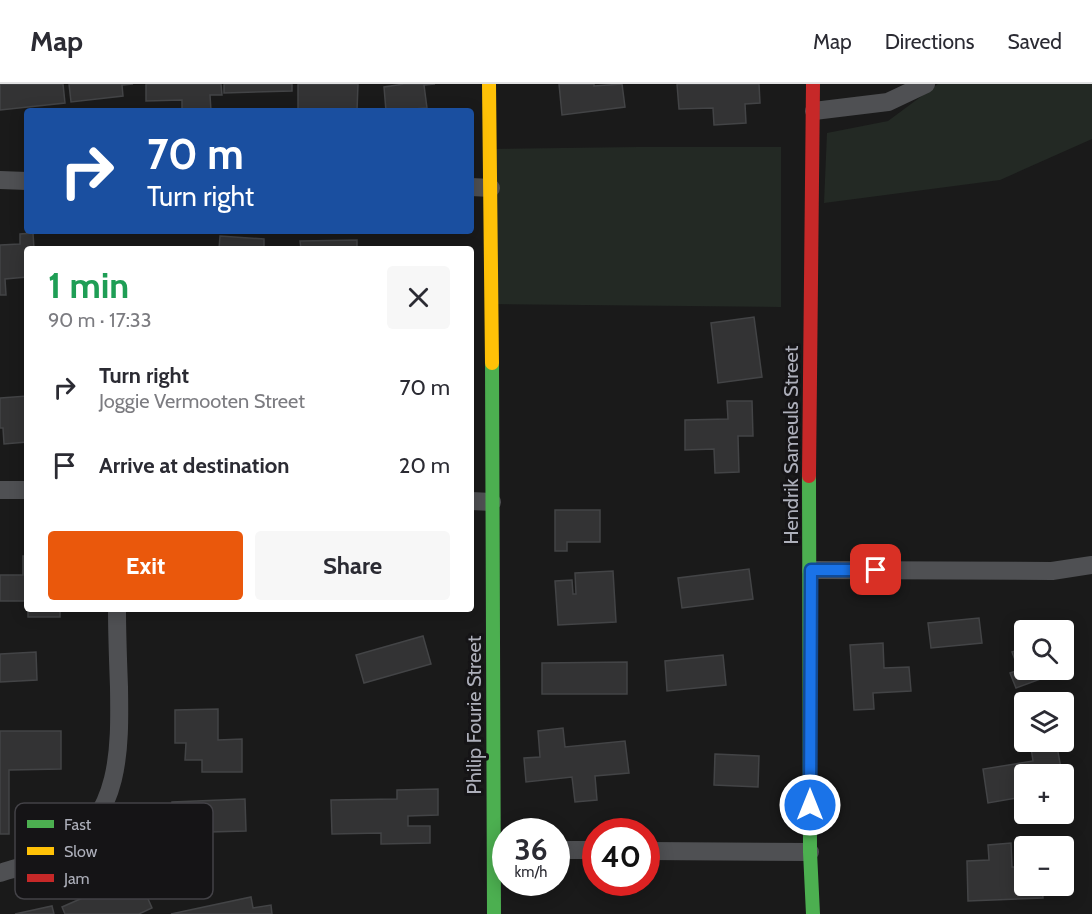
<!DOCTYPE html>
<meta charset="utf-8">
<style>
body{margin:0;font-family:Cabin,sans-serif;background:#f7f7f7;color:#2b2b33;height:100vh;display:flex;flex-direction:column;font-size:22px;white-space:nowrap}
*{box-sizing:border-box;margin:0}
p{font-size:20px;color:#7c7c81}
.icon{flex:none;width:33px;height:33px;fill:none;stroke:currentColor;stroke-width:2;stroke-linecap:round;stroke-linejoin:round}
.map{position:relative;flex:1;overflow:hidden}
.panel{position:absolute;left:24px;top:162px;width:450px;height:366px;display:flex;flex-direction:column;background:#fff;border-radius:6px;box-shadow:0 3px 15px #0003}
.panel>*{flex:none}
.hud{position:absolute;left:24px;top:24px;width:450px;height:126px;border-radius:6px;box-shadow:0 3px 15px #0003;background:#1a4fa0;color:#fff;overflow:hidden}
.fabs{position:absolute;left:1014px;top:536px;display:grid;gap:12px}
.fabs a{display:grid;place-items:center;width:60px;height:60px;border-radius:6px;background:#fff;box-shadow:0 3px 15px #0003;font-size:30px}
.speed{position:absolute;left:492px;top:734px;display:flex;gap:12px;font-size:30px;font-weight:700;text-align:center}
.speed>*{display:grid;place-content:center;width:78px;height:78px;border-radius:50%;background:#fff;box-shadow:0 3px 15px #0003;line-height:1}
.speed small{font-size:15px;font-weight:400}
.speed .limit{border:9px solid #d22;background:#fff;color:#111}
.pin{position:absolute;display:grid;place-items:center;width:51px;height:51px;color:#fff;margin:-26px;border-radius:12px;box-shadow:0 3px 9px #0006}
.me{position:absolute;width:66px;margin:-33px;rotate:0deg;stroke-linejoin:round;filter:drop-shadow(0 0 4px #0008)}
.turn{display:flex;align-items:center;gap:21px;height:126px;padding:0 24px;font-size:27px}
.turn .icon{width:78px;height:78px;stroke-width:2.5}
.turn b{display:block;font-size:42px;line-height:51px}
.round{display:grid;place-items:center;flex:none;width:63px;height:63px;border-radius:6px;background:#f7f7f7}
.summary{display:flex;align-items:center;justify-content:space-between;height:102px;padding:0 24px}
h1{font-size:36px;font-weight:800;line-height:45px;color:#1e9e55}
.primary-button{display:flex;gap:12px;margin-top:auto;padding:12px 24px}
.primary-button a{flex:1;height:69px;border-radius:6px;background:#ea580c;color:#fff;font-size:24px;font-weight:800;line-height:69px;text-align:center}
.primary-button a+a{background:#f7f7f7;color:#2b2b33}
ul{padding:0;list-style:none}
li{display:flex;align-items:center;gap:18px;height:78px;padding:0 24px}
li div{flex:1}
li b{display:block;font-size:22px}
li em{font-style:normal}
header{display:flex;align-items:center;gap:36px;box-sizing:border-box;height:84px;padding:0 30px;background:#fff;border-bottom:2px solid #e1e1e2}
header strong{font-size:28px}
nav{display:flex;gap:33px;margin-inline-start:auto;font-size:21px}
.map>svg:first-child{display:block}
.green{fill:#232924}
.building{fill:#333334;stroke:#434446;stroke-width:1.5}
.lines{fill:none;stroke-linecap:round;stroke-linejoin:round}
.street{stroke:#4f5053;stroke-width:18}
.fast{stroke:#4caf50;stroke-width:14}
.slow{stroke:#ffc107;stroke-width:14}
.jam{stroke:#c62828;stroke-width:14}
.route-casing{stroke:#114b97;stroke-width:15}
.route{stroke:#1a73e8;stroke-width:10}
.labels{text-anchor:middle;dominant-baseline:central;stroke-width:6;stroke-linejoin:round;paint-order:stroke}
.street-label{font-size:20px;fill:#adafba;stroke:#151416}
.key{fill:#151416;stroke:#434247;stroke-width:1.5}
.key-label{font-size:16px;fill:#adafba}
</style>
<header>
<strong>Map</strong>
<nav><a>Map</a><a>Directions</a><a>Saved</a></nav>
</header>
<div class="map">
<svg width="1092" height="830" viewBox="0 0 1092 830">
<rect width="100%" height="100%" fill="#1a1a1a"/>
<!-- green -->
<path class="green" d="M938 0H1092V55L1000 96 824 119 827 49 888 37Z
M638 63H781V223L488 220 487 65Z"/>
<!-- building -->
<path class="building" d="M0 0H63L65 19 0 26Z
M69 0H133L122 1 123 12 71 18Z
M146 0H221L222 11H210L211 27H182V16L146 17Z
M224 0H292V7L224 9Z
M298 0H358L357 27 298 26Z
M404 0H435L424 1 427 24 386 27 384 3Z
M559 0H594V2L622 0 625 23 562 31Z
M677 0H759L760 19 745 20 746 39 714 41 713 24 679 25Z
M33 149 34 165H27V193L5 195 6 211H0V161L20 160V150Z
M220 152 264 155V165H219Z
M357 156V165H301L300 157Z
M754 233 762 293 718 299 711 239Z
M27 312V358L4 360 3 344H0V314Z
M727 317H752L753 352H738L739 388 715 389 714 365 685 366V336L728 335Z
M555 426H600V458H567V467H555Z
M23 472H27V517H0V491H23Z
M749 485 753 515 682 524 678 494Z
M613 487 616 538 558 541 555 497 572 496 573 510H576L575 489Z
M28 525H60V533H28Z
M979 534 982 559 931 564 928 539Z
M423 552 431 580 364 599 356 571Z
M883 559 884 584 909 583 911 607 873 609 874 625 854 626 850 561Z
M1024 564V585H1053L1054 590 1016 604 1010 589 1019 586 1012 568Z
M36 568 37 596 0 598V570Z
M723 571 726 601 667 607 665 577Z
M627 578V610H542V579Z
M218 625V656L242 655V688H202V676H185L186 659H175V626Z
M563 644 565 663 625 657 629 689 595 692 597 716 575 718 572 693 526 698 524 674 540 673 538 647Z
M0 647H61V685L9 686V750H0Z
M1030 657H1056L1062 690H1024V721L1023 713 988 719 983 685 1033 677Z
M715 670 759 672 758 703 714 701Z
M438 705V731L408 732V742H430V759L381 760V749L332 750 331 716 397 715V706Z
M245 715 246 747 173 749 172 718Z
M1011 759 1012 783H1024V801H1042L1043 814 968 817 967 777 989 776 988 761Z
M137 790 152 824 139 830H65L62 823Z
M251 813 253 824 271 821 272 830H171Z
M52 822 54 830H15Z"/>
<g class="lines">
<!-- street -->
<path class="street" d="M814 27 888 18 926 0
M0 96 27 97
M471 103 491 104
M0 406H27
M471 417 492 418
M811 486 1052 487 1092 481
M556 766H596
M646 767 810 768
M0 789C18 783 44 777 61 768 121 732 120 665 119 603 118 577 117 551 117 525"/>
<!-- fast -->
<path class="fast" d="M492 279 494 830
M809 392 810 768 813 830"/>
<!-- slow -->
<path class="slow" d="M489 0 492 279"/>
<!-- jam -->
<path class="jam" d="M809 392 813 0"/>
</g>
<g class="lines">
<defs>
<path id="route" d="M810 721 811 486H876"/>
</defs>
<!-- route casing -->
<use href="#route" class="route-casing"/>
<!-- route -->
<use href="#route" class="route"/>
</g>
<g class="labels">
<!-- street labels -->
<g class="street-label">
<text transform="translate(791 361) rotate(-90)">Hendrik Sameuls Street</text>
<text transform="translate(474 631) rotate(-90)">Philip Fourie Street</text>
</g>
</g>
<!-- legend -->
<rect x="15" y="719" width="198" height="96" rx="9" class="key"/>
<rect x="27" y="736" width="27" height="8" fill="#4caf50"/>
<rect x="27" y="763" width="27" height="8" fill="#ffc107"/>
<rect x="27" y="790" width="27" height="8" fill="#c62828"/>
<g class="key-label">
<text x="64" y="746">Fast</text>
<text x="64" y="773">Slow</text>
<text x="64" y="800">Jam</text>
</g>
</svg>
<div class="fabs">
<a><svg class="icon" aria-label="search" viewBox="0 0 24 24"><circle cx="10" cy="10" r="6"/><path d="M15 15l6 6"/></svg></a>
<a><svg class="icon" aria-label="layers" viewBox="0 0 24 24"><path d="M12 4l9 5-9 5-9-5zM3 14l9 5 9-5"/></svg></a>
<a>+</a>
<a>−</a>
</div>
<div class="speed"><div>36<small>km/h</small></div><div class="limit">40</div></div>
<div class="pin" style="left:876px;top:486px;background:#d93025"><svg class="icon" aria-label="arrive" viewBox="0 0 24 24"><path d="M6 21V4h12l-3 4 3 4H6"/></svg></div>
<svg class="me" style="left:810px;top:721px" viewBox="-20 -20 40 40"><circle r="17" fill="#1a73e8" stroke="#fff" stroke-width="3"/><path d="M0-11L8 9 0 5-8 9z" fill="#fff"/></svg>
<div class="hud">
<div class="turn"><svg class="icon" aria-label="right" viewBox="0 0 24 24"><path d="M7 20v-9h11M14 6l5 5-5 5"/></svg><div><b>70 m</b>Turn right</div></div>
</div>
<section class="panel">
<div class="summary"><div><h1>1 min</h1><p>90 m · 17:33</p></div><a class="round"><svg class="icon" aria-label="close" viewBox="0 0 24 24"><path d="M6 6l12 12M18 6L6 18"/></svg></a></div>
<ul>
<li><svg class="icon" aria-label="right" viewBox="0 0 24 24"><path d="M7 20v-9h11M14 6l5 5-5 5"/></svg><div><b>Turn right</b><p>Joggie Vermooten Street</p></div><em>70 m</em></li>
<li><svg class="icon" aria-label="arrive" viewBox="0 0 24 24"><path d="M6 21V4h12l-3 4 3 4H6"/></svg><div><b>Arrive at destination</b></div><em>20 m</em></li>
</ul>
<div class="primary-button"><a>Exit</a><a>Share</a></div>
</section>
</div>
